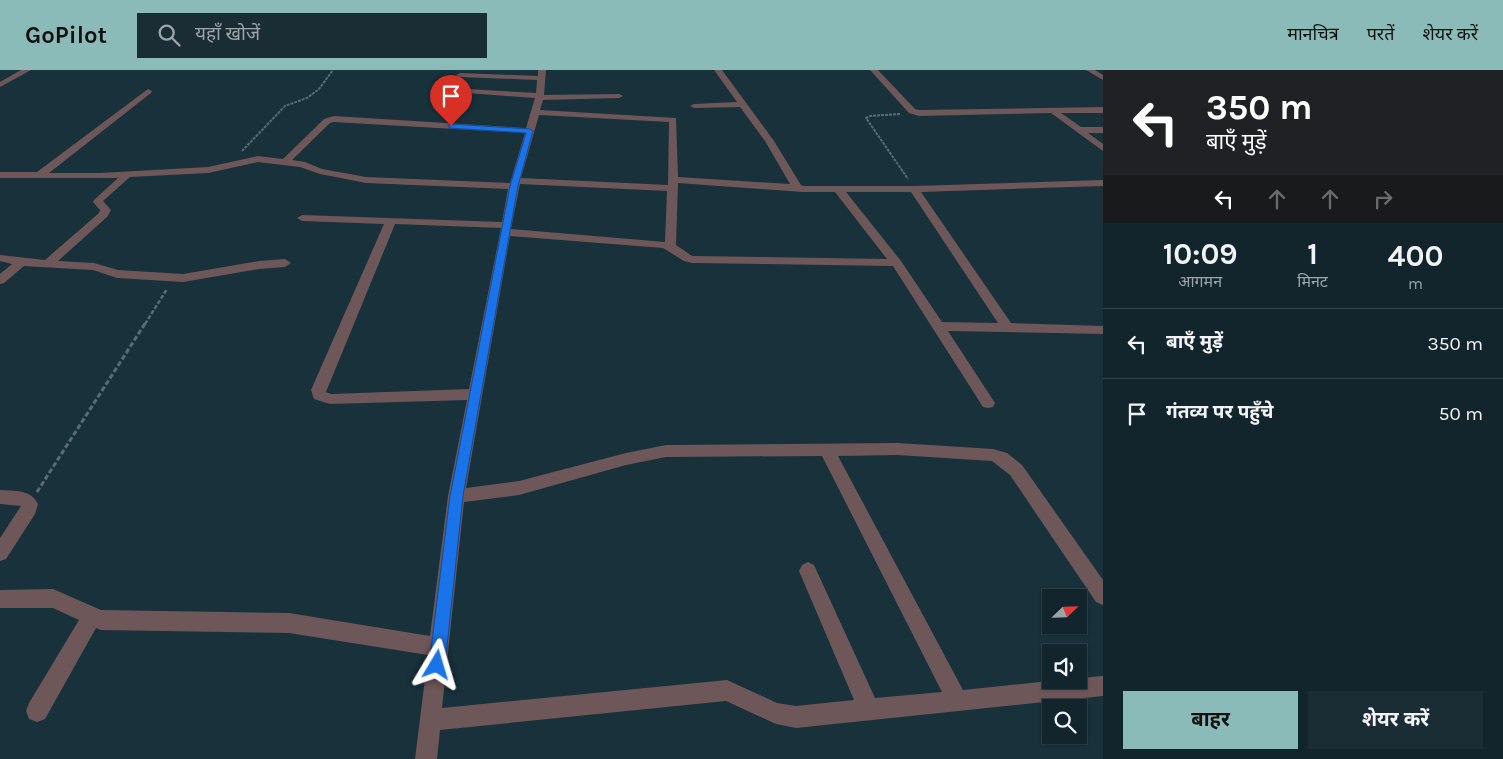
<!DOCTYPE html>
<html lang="hi">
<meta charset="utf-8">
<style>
body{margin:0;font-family:Karla,"Noto Sans Devanagari",sans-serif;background:#1b2d34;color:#f1f3f6;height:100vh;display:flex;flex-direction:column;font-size:19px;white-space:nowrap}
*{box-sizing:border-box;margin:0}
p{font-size:16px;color:#9ca5a9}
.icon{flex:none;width:28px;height:28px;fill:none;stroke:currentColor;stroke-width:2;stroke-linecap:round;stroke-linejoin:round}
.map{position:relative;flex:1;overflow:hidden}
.sheet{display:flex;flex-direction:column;background:#12252c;width:400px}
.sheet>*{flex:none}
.guide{background:#202124;color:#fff;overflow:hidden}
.needle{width:32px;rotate:67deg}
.controls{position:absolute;left:1042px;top:519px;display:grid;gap:10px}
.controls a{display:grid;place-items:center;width:45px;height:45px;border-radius:0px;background:#12252c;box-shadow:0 1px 4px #0004,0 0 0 1px #314248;font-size:25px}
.pin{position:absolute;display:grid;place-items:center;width:42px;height:42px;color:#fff;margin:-51px -21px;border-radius:50% 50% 50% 0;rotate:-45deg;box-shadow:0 0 5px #0007}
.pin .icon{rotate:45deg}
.me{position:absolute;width:55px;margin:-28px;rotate:7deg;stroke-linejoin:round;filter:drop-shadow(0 0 4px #0008)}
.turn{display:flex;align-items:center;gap:18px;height:105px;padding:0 20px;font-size:22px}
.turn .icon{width:65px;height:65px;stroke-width:2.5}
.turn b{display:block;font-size:35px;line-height:42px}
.lanes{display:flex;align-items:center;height:48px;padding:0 20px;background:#0003;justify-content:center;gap:25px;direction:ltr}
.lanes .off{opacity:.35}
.eta{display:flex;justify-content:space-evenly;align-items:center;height:85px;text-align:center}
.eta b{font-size:30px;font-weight:700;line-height:35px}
.button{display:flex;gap:10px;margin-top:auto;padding:10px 20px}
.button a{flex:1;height:58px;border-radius:0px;background:#8bbbb9;color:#111;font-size:20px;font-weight:700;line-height:58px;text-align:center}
.button a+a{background:#1b2d34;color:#f1f3f6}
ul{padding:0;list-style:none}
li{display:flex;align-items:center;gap:15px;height:70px;padding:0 20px;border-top:1px solid #314248}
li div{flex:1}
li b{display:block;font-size:19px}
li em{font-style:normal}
header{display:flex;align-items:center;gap:30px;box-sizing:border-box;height:70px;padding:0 25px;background:#8bbbb9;color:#111}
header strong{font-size:24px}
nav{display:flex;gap:28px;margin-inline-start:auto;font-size:18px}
.search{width:350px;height:45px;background:#1b2d34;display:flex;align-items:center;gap:12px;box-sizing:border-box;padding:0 18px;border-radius:0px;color:#9ca5a9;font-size:19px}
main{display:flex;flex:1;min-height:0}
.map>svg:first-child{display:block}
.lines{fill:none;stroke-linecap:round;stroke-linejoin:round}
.path-far2{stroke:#576d76;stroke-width:2;stroke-dasharray:3 1;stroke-linecap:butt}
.path-far1{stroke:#576d76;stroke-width:2.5;stroke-dasharray:4 2;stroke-linecap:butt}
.path{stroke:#576d76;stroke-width:3;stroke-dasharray:5 2.5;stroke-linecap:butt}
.minor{fill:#6e5759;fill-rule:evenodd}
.route{fill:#1a73e8;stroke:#114b97}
</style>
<header>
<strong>GoPilot</strong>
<div class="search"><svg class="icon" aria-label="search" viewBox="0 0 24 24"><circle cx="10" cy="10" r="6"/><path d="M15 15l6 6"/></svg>यहाँ खोजें</div>
<nav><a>मानचित्र</a><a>परतें</a><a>शेयर करें</a></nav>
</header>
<main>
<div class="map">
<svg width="1103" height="689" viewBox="0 0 1103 689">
<rect width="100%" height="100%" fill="#18313b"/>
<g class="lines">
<!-- path-far2 -->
<path class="path-far2" d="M900 44 870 46 866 48 908 109
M242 81 285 36 307 28 319 19 333 0"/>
<!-- path-far1 -->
<path class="path-far1" d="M145 254 167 219"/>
<!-- path -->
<path class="path" d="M37 422 146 252"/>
<!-- minor -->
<path class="minor" d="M21 0H31L0 17V12Z
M538 0H546L544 25 619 24 623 26 619 28 543 30 540 40 676 48 678 107 790 114 765 71 740 37 694 38 690 36 694 34 737 32 714 0H722L774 71 801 115 803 116H914L1103 110V116L921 122 1011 253 1103 256V264L948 261 995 333 993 337 988 338 983 337 893 196 692 193 684 191 663 178 510 166 466 418 519 411 626 383 666 375 898 373 993 379 1007 383 1022 395 1103 510V535L1096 532 1010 405 992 391 898 385 838 386 963 620 1059 610H1079V608L1103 606V626L796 658 776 654 726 631 440 660 437 689H415L428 585 289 563 101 560 96 558 45 649 37 652 29 649 26 641 29 633 79 550 53 538H0V520L53 519 101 540 289 543 430 566 448 426 467 330 330 334 314 329 311 320 384 154 302 151 297 148 302 145 502 152 508 119 366 113 320 104 300 97 258 92 208 103 130 107 103 131 111 140 107 147 58 191 94 193 118 200 183 204 259 191 285 189 291 193 285 197 259 199 183 212 117 208 93 200 24 196 4 213 0 214V204L12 194 0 191V185L45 190 99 143 100 140 93 132 94 130 118 108H0V102H37L148 19 152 21 151 23 49 103H99L208 97 258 86 283 89 324 49 334 46 526 58 535 28 467 23 463 21 467 19 536 23 537 10 460 7 456 5 460 3 538 6ZM539 45 669 52 668 115 521 108ZM334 52 525 63 510 113 366 107 322 99 305 92 292 90 330 53ZM678 113 802 122H835L887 189 692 186 676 175ZM520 114 667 121 665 172 511 159ZM846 122H911L998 253 942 252 901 191ZM395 154 501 158 469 319 331 324 326 322ZM822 386 942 622 875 628 814 495 808 492 802 495 799 501 854 630 796 636 777 633 727 610 442 638 464 432 519 425 626 395 666 387Z
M870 0H878L915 39 919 40 1103 37V43H1061L1081 57H1103V63H1088L1103 74V81L1051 43 919 46 909 43Z
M1086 0H1095L1103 5V10Z
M0 420C14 421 31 419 38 434L35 444 6 489 0 491V468L21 436 0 434Z"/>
</g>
<!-- route -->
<path class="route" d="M451 54 530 59 533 61 518 116 463 426 445 595 442 600 437 603 431 600 429 595 450 426 510 116 526 63 449 58V55Z"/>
</svg>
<div class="controls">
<a><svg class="needle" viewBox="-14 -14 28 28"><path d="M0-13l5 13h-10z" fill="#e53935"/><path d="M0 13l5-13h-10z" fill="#9ca5a9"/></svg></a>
<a><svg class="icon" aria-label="sound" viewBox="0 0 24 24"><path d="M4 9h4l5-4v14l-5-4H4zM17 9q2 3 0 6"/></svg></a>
<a><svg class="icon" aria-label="search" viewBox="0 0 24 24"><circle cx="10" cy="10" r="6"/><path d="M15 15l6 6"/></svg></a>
</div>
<div class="pin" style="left:451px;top:56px;background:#d93025"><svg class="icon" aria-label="arrive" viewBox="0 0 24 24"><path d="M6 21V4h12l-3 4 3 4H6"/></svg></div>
<svg class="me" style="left:437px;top:595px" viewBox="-20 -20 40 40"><path d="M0-17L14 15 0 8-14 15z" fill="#1a73e8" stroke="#fff" stroke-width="4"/></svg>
</div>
<section class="sheet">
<div class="guide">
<div class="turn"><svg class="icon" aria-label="left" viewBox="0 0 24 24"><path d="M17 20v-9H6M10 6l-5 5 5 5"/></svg><div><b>350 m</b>बाएँ मुड़ें</div></div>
<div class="lanes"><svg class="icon" aria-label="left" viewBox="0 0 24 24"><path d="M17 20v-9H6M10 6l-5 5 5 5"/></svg><svg class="icon off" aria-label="ahead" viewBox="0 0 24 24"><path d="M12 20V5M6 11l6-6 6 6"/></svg><svg class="icon off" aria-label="ahead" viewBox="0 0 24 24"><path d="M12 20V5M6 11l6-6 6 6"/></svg><svg class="icon off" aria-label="right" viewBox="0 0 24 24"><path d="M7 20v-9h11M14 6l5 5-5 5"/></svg></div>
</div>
<div class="eta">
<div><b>10:09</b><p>आगमन</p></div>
<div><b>1</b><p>मिनट</p></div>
<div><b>400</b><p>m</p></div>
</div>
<ul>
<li><svg class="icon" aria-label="left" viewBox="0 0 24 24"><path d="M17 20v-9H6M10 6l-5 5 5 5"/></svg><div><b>बाएँ मुड़ें</b></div><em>350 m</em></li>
<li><svg class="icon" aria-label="arrive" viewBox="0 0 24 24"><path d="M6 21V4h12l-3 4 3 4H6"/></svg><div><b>गंतव्य पर पहुँचे</b></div><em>50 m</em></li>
</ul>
<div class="button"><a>बाहर</a><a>शेयर करें</a></div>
</section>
</main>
